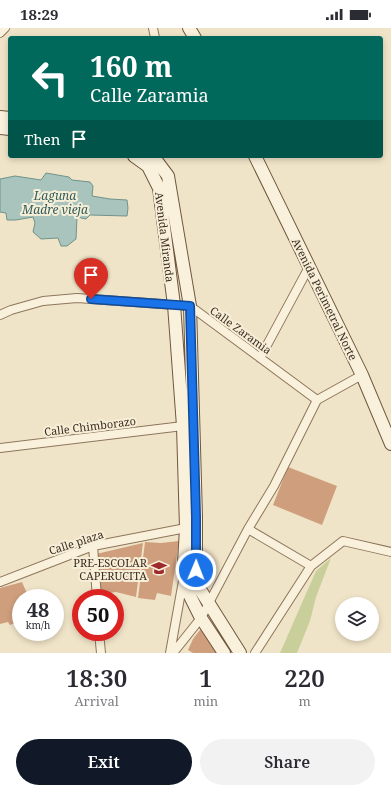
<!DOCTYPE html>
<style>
body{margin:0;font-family:"Noto Serif",serif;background:#f2f2f3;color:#2b2b33;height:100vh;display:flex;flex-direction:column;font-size:15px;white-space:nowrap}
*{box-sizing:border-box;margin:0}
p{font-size:13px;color:#7c7c81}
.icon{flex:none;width:22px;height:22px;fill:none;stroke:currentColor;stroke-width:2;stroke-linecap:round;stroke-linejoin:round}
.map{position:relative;height:625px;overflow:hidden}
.details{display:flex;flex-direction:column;background:#fff;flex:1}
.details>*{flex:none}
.hud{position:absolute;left:8px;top:8px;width:375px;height:122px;border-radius:4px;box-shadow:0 2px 6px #0003;background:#00695c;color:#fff;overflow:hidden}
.controls{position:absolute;left:335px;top:569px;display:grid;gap:8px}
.controls a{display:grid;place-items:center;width:44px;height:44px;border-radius:50%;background:#fff;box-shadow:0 2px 6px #0003;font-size:20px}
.speed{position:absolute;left:12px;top:561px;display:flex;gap:8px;font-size:20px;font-weight:700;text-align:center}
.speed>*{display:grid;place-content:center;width:52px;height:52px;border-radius:50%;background:#fff;box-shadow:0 2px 6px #0003;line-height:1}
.speed small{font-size:10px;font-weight:400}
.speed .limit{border:6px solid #d22;background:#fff;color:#111}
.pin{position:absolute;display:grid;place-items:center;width:34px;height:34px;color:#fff;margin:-41px -17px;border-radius:50% 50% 50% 0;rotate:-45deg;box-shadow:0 0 4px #0007}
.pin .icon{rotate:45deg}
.me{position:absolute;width:44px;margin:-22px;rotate:1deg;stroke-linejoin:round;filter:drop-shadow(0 0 3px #0008)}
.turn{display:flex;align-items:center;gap:14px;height:84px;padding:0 16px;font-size:18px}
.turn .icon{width:52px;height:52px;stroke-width:2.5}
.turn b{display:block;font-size:28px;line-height:34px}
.then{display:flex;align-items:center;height:38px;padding:0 16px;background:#0003;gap:8px;font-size:15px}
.eta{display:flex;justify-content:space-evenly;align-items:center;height:68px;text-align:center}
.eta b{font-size:24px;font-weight:600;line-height:28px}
.primary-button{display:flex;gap:8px;margin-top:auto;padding:8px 16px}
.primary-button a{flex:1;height:46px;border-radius:24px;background:#111827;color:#fff;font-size:16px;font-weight:600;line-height:46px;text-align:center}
.primary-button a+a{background:#f2f2f3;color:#2b2b33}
.status{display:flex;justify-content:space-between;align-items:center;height:28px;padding:0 20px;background:#fff;direction:ltr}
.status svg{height:11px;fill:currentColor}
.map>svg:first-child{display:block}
.green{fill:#c9cf9b}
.water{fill:#a9c4bc;stroke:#6f938a}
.building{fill:#cf9f7d}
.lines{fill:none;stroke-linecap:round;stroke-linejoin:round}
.street-casing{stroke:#8d765c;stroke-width:10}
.secondary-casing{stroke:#6f573f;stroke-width:14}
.street{stroke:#faf1dc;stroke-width:8}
.secondary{stroke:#faf1dc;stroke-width:12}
.route-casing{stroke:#114b97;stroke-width:10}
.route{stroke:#1a73e8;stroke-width:7}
.labels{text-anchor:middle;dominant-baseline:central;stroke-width:4;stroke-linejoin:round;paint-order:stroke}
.street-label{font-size:11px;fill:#3d2e20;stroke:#f7eed8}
.poi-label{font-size:11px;fill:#3d2e20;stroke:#f7eed8;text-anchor:end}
.water-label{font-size:12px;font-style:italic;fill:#2f5d5a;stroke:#f7eed8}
</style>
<div class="status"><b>18:29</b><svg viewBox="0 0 49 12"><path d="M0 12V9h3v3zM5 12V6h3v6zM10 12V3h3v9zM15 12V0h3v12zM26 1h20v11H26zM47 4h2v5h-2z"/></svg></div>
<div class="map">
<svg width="391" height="625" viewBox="0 0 391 625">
<rect width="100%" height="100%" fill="#f0e4c8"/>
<!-- green -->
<path class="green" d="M331 530 316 569 310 593 297 625H280L316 543Z"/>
<!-- water -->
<path class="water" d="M46 145 69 149 72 152 90 154 93 158 92 168 110 171 127 172 128 180 127 188 90 187 86 191 77 189 76 211 67 218H61L58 210 41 211 33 204 35 195 33 189 16 192H7L6 185 0 184V151L15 148 41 152Z"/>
<!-- building -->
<path class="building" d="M288 439 337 458 322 497 273 477Z
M179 513 171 568 157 565 155 572 138 570 145 514 161 515Z
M143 515 136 569 116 564 102 566 96 526Z
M22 554 29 570H21V593L10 597 8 594 0 596V560Z
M203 598 221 625H193L188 622 193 611Z"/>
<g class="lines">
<defs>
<path id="street" d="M153 0 155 10
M0 5 5 0
M0 287 11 282 43 273 77 270 190 278 317 372
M260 330 309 239
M0 420 183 398
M248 501 311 538 343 513 391 524
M93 518 97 570
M0 554 93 518 186 500
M99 604 101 625
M170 625 183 553
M173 625 201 590 248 501 274 458 317 372 362 347
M255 625 311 538"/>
<path id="secondary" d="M189 0 195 10
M0 89 10 90
M0 100 10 101
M134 128 148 138 159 160 174 277 183 398 186 500 184 535 186 560 201 590 224 625
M153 128 168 148 190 278 196 489V555L240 625
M255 128 362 347 391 416"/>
</defs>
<!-- street casing -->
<use href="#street" class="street-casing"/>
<!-- secondary casing -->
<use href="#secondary" class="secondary-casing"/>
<!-- street -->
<use href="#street" class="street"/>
<!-- secondary -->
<use href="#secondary" class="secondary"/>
</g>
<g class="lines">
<defs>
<path id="route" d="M91 271 190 278 196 489V542"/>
</defs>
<!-- route casing -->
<use href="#route" class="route-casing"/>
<!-- route -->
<use href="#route" class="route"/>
</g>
<!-- icons -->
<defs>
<symbol id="school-bare" viewBox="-9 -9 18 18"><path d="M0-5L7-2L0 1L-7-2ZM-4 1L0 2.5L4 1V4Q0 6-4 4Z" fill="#9e2a2b" stroke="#f7eed8" stroke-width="2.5" paint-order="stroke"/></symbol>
</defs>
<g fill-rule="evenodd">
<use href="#school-bare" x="148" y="529" width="22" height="22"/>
</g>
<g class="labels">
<!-- street labels -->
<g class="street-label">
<text transform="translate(165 209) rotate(83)">Avenida Miranda</text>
<text transform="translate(325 271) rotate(64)">Avenida Perimetral Norte</text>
<text transform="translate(241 302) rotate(36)">Calle Zaramia</text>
<text transform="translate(90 398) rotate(-7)">Calle Chimborazo</text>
<text transform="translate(76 514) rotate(-18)">Calle plaza</text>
</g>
<!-- poi labels -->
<g class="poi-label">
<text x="147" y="534">PRE-ESCOLAR<tspan x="147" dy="13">CAPERUCITA</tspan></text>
</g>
<!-- water labels -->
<g class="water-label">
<text x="55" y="167">Laguna<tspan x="55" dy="14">Madre vieja</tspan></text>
</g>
</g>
</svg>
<div class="controls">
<a><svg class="icon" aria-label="layers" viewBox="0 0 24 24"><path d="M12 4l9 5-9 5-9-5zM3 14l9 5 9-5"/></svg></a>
</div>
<div class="speed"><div>48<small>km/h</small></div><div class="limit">50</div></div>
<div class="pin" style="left:91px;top:271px;background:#d93025"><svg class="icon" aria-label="arrive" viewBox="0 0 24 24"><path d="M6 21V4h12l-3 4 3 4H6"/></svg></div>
<svg class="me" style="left:196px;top:542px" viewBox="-20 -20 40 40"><circle r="17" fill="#1a73e8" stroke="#fff" stroke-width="3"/><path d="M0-11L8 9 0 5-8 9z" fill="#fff"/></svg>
<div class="hud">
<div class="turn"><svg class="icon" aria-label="left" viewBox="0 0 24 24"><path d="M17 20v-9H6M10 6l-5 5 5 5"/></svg><div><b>160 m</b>Calle Zaramia</div></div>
<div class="then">Then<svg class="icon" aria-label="arrive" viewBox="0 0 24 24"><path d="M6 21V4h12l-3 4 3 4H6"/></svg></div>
</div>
</div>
<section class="details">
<div class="eta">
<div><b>18:30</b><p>Arrival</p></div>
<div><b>1</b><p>min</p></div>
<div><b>220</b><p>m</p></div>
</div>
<div class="primary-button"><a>Exit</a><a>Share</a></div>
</section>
